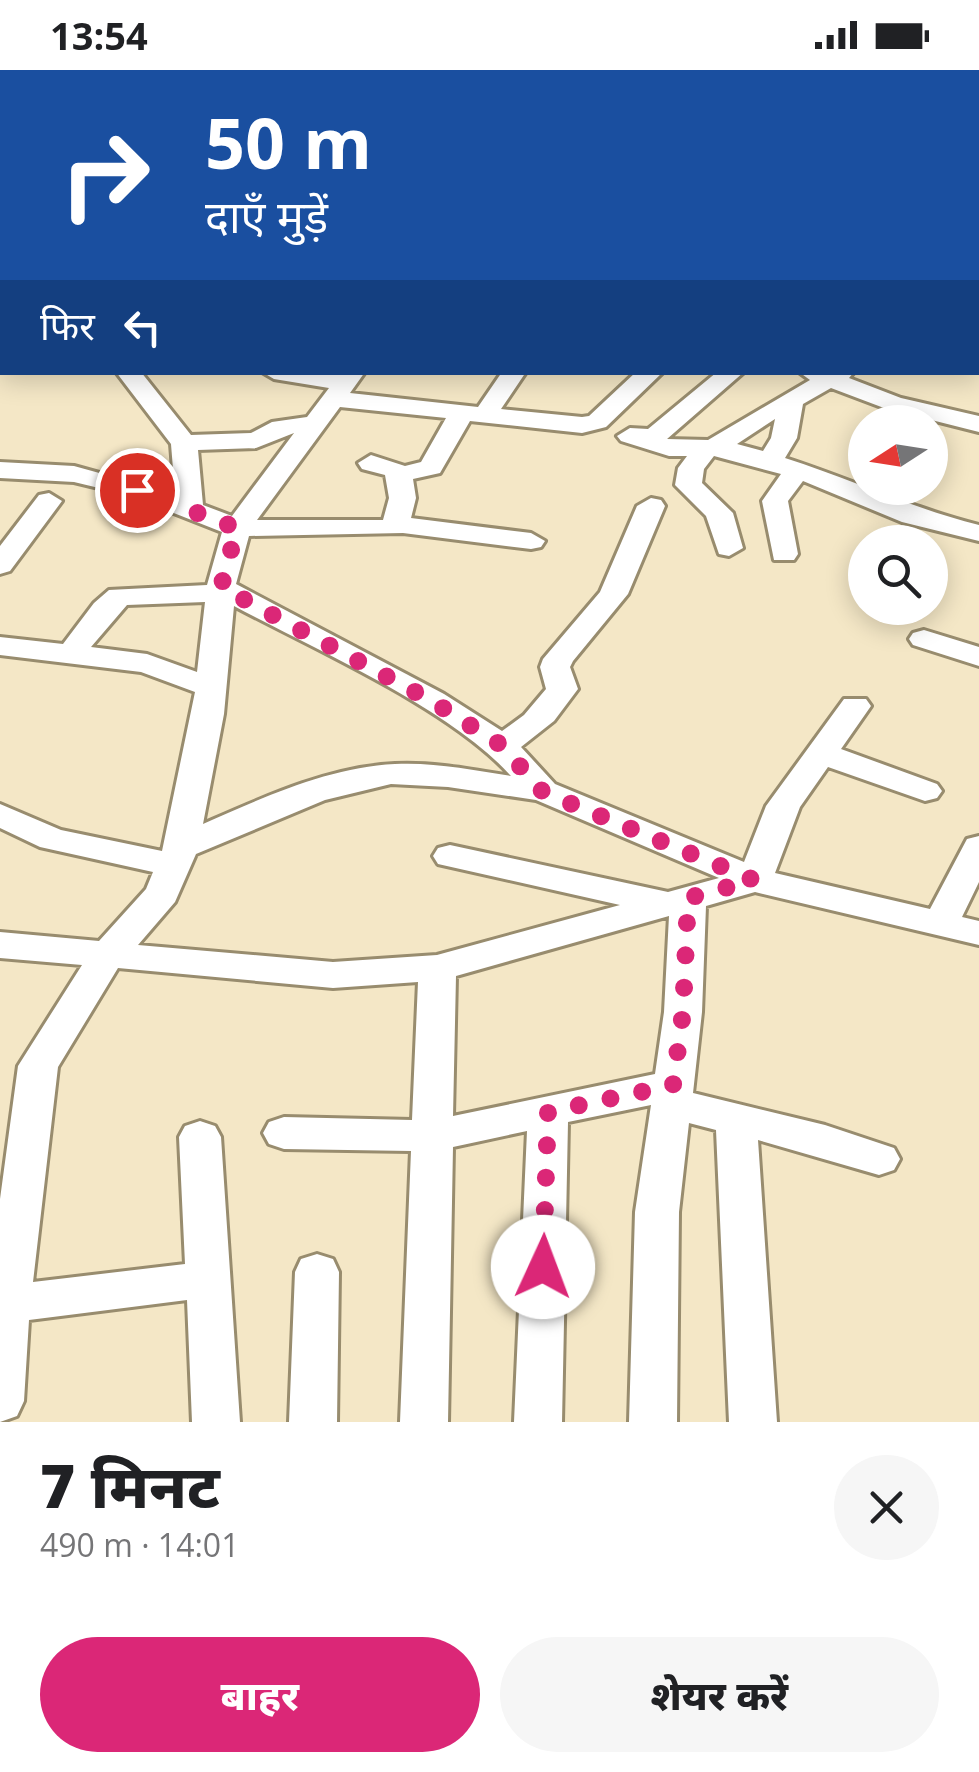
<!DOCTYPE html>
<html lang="hi">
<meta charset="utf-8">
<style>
body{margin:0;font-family:"Open Sans","Noto Sans Devanagari",sans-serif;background:#f6f6f6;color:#202124;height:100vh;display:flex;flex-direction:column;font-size:38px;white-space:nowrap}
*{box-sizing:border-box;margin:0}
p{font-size:32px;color:#757577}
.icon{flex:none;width:55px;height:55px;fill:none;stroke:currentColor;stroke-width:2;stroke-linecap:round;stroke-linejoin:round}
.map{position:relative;height:1352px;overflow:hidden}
.panel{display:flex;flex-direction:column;background:#fff;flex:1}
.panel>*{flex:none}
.hud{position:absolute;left:0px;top:0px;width:980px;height:305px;box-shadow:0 5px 25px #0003;background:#1a4fa0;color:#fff;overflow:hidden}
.needle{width:65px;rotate:258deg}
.tools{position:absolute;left:848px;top:335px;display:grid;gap:20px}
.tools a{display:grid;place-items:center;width:100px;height:100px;border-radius:50%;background:#fff;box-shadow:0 5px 25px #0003;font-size:50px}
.pin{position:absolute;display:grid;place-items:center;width:85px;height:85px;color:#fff;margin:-42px;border:5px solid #fff;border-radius:50%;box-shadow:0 2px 10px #0007}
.me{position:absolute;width:110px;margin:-55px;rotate:2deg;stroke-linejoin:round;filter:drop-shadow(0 0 8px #0008)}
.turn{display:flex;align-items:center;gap:35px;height:210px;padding:0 40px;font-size:45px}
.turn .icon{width:130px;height:130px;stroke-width:2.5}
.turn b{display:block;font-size:70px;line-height:85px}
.then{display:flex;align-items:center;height:95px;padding:0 40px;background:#0003;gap:20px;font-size:38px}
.round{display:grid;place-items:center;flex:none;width:105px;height:105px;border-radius:52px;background:#f6f6f6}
.overview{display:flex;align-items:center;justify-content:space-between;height:170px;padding:0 40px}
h1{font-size:60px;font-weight:800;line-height:75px}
.primary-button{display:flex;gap:20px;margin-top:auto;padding:20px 40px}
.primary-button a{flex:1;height:115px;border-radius:60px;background:#db2777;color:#fff;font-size:40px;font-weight:800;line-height:115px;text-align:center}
.primary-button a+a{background:#f6f6f6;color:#202124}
.status{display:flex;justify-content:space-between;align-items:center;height:70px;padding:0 50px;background:#fff;direction:ltr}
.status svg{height:28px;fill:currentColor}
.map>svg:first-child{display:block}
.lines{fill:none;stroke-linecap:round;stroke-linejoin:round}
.minor-casing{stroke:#988c6e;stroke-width:6}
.minor{fill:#fff;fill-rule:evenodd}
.route{stroke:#db2777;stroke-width:18;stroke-dasharray:0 32.4}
</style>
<div class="status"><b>13:54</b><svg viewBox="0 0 49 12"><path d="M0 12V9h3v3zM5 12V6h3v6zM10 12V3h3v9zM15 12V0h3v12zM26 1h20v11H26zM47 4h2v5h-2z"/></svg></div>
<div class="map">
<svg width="979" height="1352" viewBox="0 0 979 1352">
<rect width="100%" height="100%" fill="#f4e7c6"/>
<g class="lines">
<defs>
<path id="minor" d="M157 0H192L194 2H159Z
M346 0H377L379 2H348Z
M455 0H482L484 2H457Z
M513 0H541L543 2H515Z
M790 0H809L811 2H792Z
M966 0H979V6L965 2Z
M2 70V82L0 83V71Z
M979 72V85L978 86V73Z
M978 157H979V169H978Z
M979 226V241H978V227Z
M978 284H979V298H978Z
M116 302H141L191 365 251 363 272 352 307 347 329 318 274 309 262 302H365L350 323 478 337 502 302H526L501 339 582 347 589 346 636 302H663L606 357 582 363 470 351 440 403 413 409 416 428 411 448 531 463 545 471 541 477 531 479 403 463 249 466 236 514 444 624 502 661 524 645 546 619 540 597 543 589 600 522 637 436 651 428 661 430 665 436 628 524 573 591 570 597 578 619 554 651 521 677 555 714 744 792 766 736 844 629H866L871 636 841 679 937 714 942 721 937 728 925 731 828 697 800 737 775 803 930 839 967 769 979 766V812L962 847 979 851V875L755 822 706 836 702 942 693 1023 825 1055 894 1078 900 1089 894 1100 879 1105 758 1070 777 1352H729L716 1060 689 1053 679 1142 677 1352H629L635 1142 651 1035 568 1052 562 1352H514L527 1061 453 1077 448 1352H400L411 1081 284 1079 269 1074 263 1063 269 1052 284 1047 412 1050 418 912 333 918 118 898 58 997 33 1212 185 1194 179 1067 185 1056 200 1051 215 1056 221 1067 240 1352H192L187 1230 29 1250 24 1331 17 1346 0 1352V1129L18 996 82 895 0 888V862L99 871 146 819 153 802 40 777 0 758V734L61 760 162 781 195 622 141 602 0 585V567L63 574 94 533 109 520 207 515 222 462 128 425 74 412 0 408V392L74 396 175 424 171 374ZM340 337 446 348 421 392 405 396 371 385 358 393 362 399 385 405 389 428 383 450H257ZM294 363 232 446 203 435 198 380 256 378ZM205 532 197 602 147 584 91 577 127 535ZM234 536C316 580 450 638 511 706 473 700 434 692 395 694 329 697 262 728 203 754L224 644ZM391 714 448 717 536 730 719 808 668 822 450 775 438 778 433 786 438 794 620 835 437 885 333 892 138 875 175 832 196 784 325 730ZM669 846 664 942 655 1004 453 1046 456 906Z
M717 302H744L667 369 708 370 810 310 799 302H854L849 308 901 328 979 346V362L884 338 831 318 803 334 797 368 785 388C851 409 911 438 979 455V471L902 452 803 411 788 431 798 484 794 490H774L762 431 781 404 714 386 704 399 702 413 733 443 743 478 729 486 719 484 706 446 675 415 678 398 687 386H669L621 371 617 366 630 358 648 359ZM775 349 771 368 763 381 737 374Z
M49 423 62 431 10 501 0 504V476L39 425Z
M924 560 979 577V596L913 575 909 569 913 563Z
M317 1184 333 1189 339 1202 337 1352H289L295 1202 301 1189Z"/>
</defs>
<!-- minor casing -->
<use href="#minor" class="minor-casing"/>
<!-- minor -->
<use href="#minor" class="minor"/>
</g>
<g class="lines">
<!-- route -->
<path class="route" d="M137 420 237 458 221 517 432 631 501 675 543 722 754 810 688 828 683 942 673 1015 548 1042 543 1197"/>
</g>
</svg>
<div class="tools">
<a><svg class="needle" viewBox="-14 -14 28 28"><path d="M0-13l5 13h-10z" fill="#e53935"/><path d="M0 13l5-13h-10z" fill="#757577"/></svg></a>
<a><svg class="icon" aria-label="search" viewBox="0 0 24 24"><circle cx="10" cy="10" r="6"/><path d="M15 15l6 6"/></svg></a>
</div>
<div class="pin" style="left:137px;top:420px;background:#d93025"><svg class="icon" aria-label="arrive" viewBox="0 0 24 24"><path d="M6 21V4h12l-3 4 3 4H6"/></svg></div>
<svg class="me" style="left:543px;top:1197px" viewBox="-20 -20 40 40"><circle r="19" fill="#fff"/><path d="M0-13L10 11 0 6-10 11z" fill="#db2777"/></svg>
<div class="hud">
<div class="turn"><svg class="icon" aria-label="right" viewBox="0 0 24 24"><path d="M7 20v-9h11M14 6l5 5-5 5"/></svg><div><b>50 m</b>दाएँ मुड़ें</div></div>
<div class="then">फिर<svg class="icon" aria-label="left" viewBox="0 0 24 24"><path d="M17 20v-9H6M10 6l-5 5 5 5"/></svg></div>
</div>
</div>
<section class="panel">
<div class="overview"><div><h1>7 मिनट</h1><p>490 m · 14:01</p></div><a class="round"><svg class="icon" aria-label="close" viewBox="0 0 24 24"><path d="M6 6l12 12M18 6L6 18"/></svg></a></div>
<div class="primary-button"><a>बाहर</a><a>शेयर करें</a></div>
</section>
